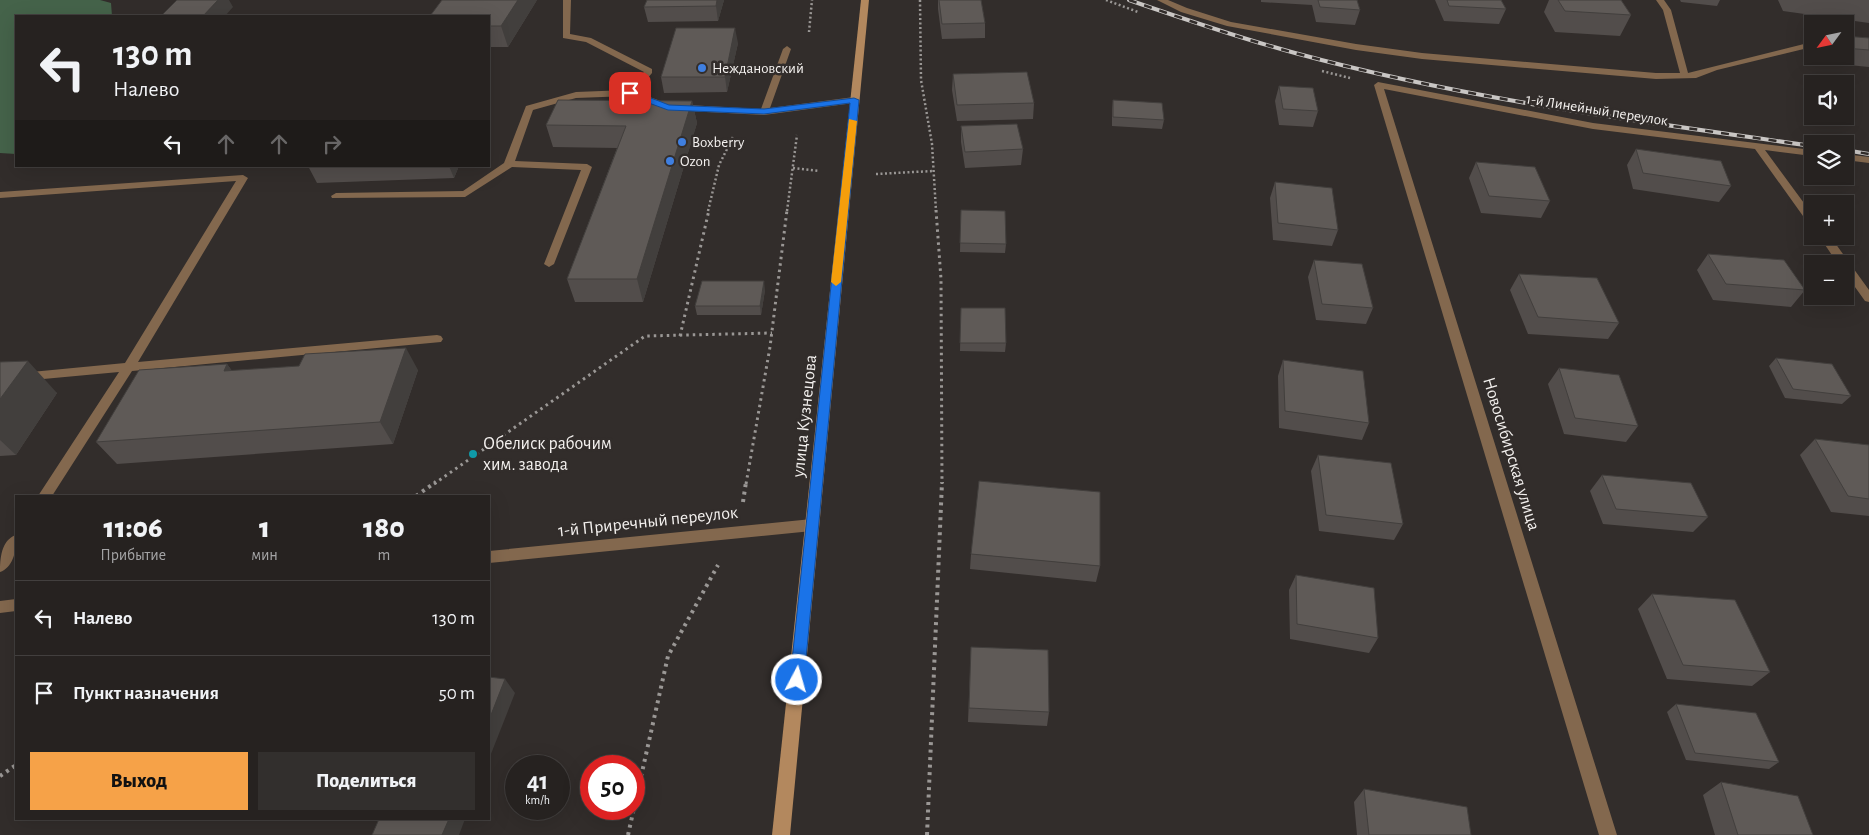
<!DOCTYPE html>
<html lang="ru">
<meta charset="utf-8">
<style>
body{margin:0;font-family:"Alegreya Sans",sans-serif;background:#322f2d;color:#f1f3f6;height:100vh;display:flex;flex-direction:column;font-size:19px;white-space:nowrap}
*{box-sizing:border-box;margin:0}
p{font-size:16px;color:#a4a4a5}
.icon{flex:none;width:28px;height:28px;fill:none;stroke:currentColor;stroke-width:2;stroke-linecap:round;stroke-linejoin:round}
.map{position:relative;flex:1;overflow:hidden}
.sheet{position:absolute;left:15px;top:495px;width:475px;height:325px;display:flex;flex-direction:column;background:#262220;border-radius:0px;box-shadow:0 5px 20px #0002,0 0 0 1px #423f3e}
.sheet>*{flex:none}
.guide{position:absolute;left:15px;top:15px;width:475px;height:152px;border-radius:0px;box-shadow:0 5px 20px #0002,0 0 0 1px #423f3e;background:#262220;color:#f1f3f6;overflow:hidden}
.needle{width:32px;rotate:237deg}
.tools{position:absolute;left:1804px;top:15px;display:grid;gap:10px}
.tools a{display:grid;place-items:center;width:50px;height:50px;border-radius:0px;background:#262220;box-shadow:0 5px 20px #0002,0 0 0 1px #423f3e;font-size:25px}
.speed{position:absolute;left:505px;top:755px;display:flex;gap:10px;font-size:25px;font-weight:700;text-align:center}
.speed>*{display:grid;place-content:center;width:65px;height:65px;border-radius:50%;background:#262220;box-shadow:0 5px 20px #0002,0 0 0 1px #423f3e;line-height:1}
.speed small{font-size:12px;font-weight:400}
.speed .limit{border:8px solid #d22;background:#fff;color:#111}
.pin{position:absolute;display:grid;place-items:center;width:42px;height:42px;color:#fff;margin:-21px;border-radius:10px;box-shadow:0 2px 8px #0006}
.me{position:absolute;width:55px;margin:-28px;rotate:6deg;stroke-linejoin:round;filter:drop-shadow(0 0 4px #0008)}
.turn{display:flex;align-items:center;gap:18px;height:105px;padding:0 15px;font-size:22px}
.turn .icon{width:65px;height:65px;stroke-width:2.5}
.turn b{display:block;font-size:35px;line-height:42px}
.lanes{display:flex;align-items:center;height:48px;padding:0 15px;background:#0003;justify-content:center;gap:25px;direction:ltr}
.lanes .off{opacity:.35}
.eta{display:flex;justify-content:space-evenly;align-items:center;height:85px;text-align:center}
.eta b{font-size:30px;font-weight:800;line-height:35px}
.cta{display:flex;gap:10px;margin-top:auto;padding:10px 15px}
.cta a{flex:1;height:58px;border-radius:0px;background:#f6a248;color:#111;font-size:20px;font-weight:800;line-height:58px;text-align:center}
.cta a+a{background:#322f2d;color:#f1f3f6}
ul{padding:0;list-style:none}
li{display:flex;align-items:center;gap:15px;height:75px;padding:0 15px;border-top:1px solid #423f3e}
li div{flex:1}
li b{display:block;font-size:19px}
li em{font-style:normal}
.map>svg:first-child{display:block}
.forest{fill:#45634a}
.lines{fill:none;stroke-linecap:round;stroke-linejoin:round}
.path-far2{stroke:#9a9795;stroke-width:2.5;stroke-dasharray:2 2.5;stroke-linecap:butt}
.path-far1{stroke:#9a9795;stroke-width:3;stroke-dasharray:2.5 4;stroke-linecap:butt}
.path{stroke:#9a9795;stroke-width:4;stroke-dasharray:3 4.5;stroke-linecap:butt}
.service{fill:#83684e;fill-rule:evenodd}
.minor{fill:#83684e;fill-rule:evenodd}
.secondary{fill:#b3885e;fill-rule:evenodd}
.rail-casing{stroke:#c9c6c4;stroke-width:4}
.rail{stroke:#322d2b;stroke-width:2.5;stroke-dasharray:8;stroke-linecap:butt}
.wall{fill:#524d4b}
.shaded-wall{fill:#423f3d}
.building{fill:#5f5a57;stroke:#423f3d}
.route{fill:#1a73e8;stroke:#114b97}
.slow{fill:#f59e0b}
.shop-dot{fill:#3f7fe0;stroke:#322d2b;stroke-width:2}
.culture-dot{fill:#0f9aa8;stroke:#322d2b;stroke-width:2}
.labels{text-anchor:middle;dominant-baseline:central;stroke-width:5;stroke-linejoin:round;paint-order:stroke}
.far-poi-label{font-size:15px;fill:#f3f0ee;stroke:#322d2b;text-anchor:start}
.far-street-label{font-size:15px;fill:#f3f0ee;stroke:#322d2b}
.street-label{font-size:18px;fill:#f3f0ee;stroke:#322d2b}
.poi-label{font-size:18px;fill:#f3f0ee;stroke:#322d2b;text-anchor:start}
</style>
<div class="map">
<svg width="1869" height="835" viewBox="0 0 1869 835">
<rect width="100%" height="100%" fill="#322d2b"/>
<!-- forest -->
<path class="forest" d="M0 0H100L111 3 112 16H16V154L0 153Z"/>
<g class="lines">
<!-- path-far2 -->
<path class="path-far2" d="M920 0 921 80 932 144 936 211
M1106 0 1138 12
M809 32 812 0
M1322 71 1350 78
M793 168 819 171
M876 174 933 171
M708 211 719 165 733 137
M787 211 797 135"/>
<!-- path-far1 -->
<path class="path-far1" d="M936 210 941 279 942 484
M680 336 709 210
M434 484 645 336 772 333
M746 484 770 347 787 210"/>
<!-- path -->
<path class="path" d="M416 496 436 482
M743 502 746 482
M0 776 16 765
M628 835 668 656 718 565
M927 835 942 482"/>
<!-- service -->
<path class="service" d="M563 0H571L570 34 591 38 652 69V73L636 92 669 104 761 109 783 49 787 46 791 49 770 108 854 97 859 100 854 103 764 115 668 110 629 96 576 98 533 110 515 161 587 164 592 167 554 264 549 267 544 264 581 170 512 167 465 197 332 198 331 196 336 193 463 191 504 163 526 106 576 92 627 90 644 72 586 42 563 38Z
M1157 0H1168L1187 8 1231 22 1356 44 1422 53 1656 73H1680L1663 10 1656 0H1664L1671 10 1688 73 1812 42V47L1717 70 1696 78 1656 79 1422 59 1356 50 1227 26 1181 12Z
M243 175 248 178 138 362 437 335 441 336 443 339 441 342 132 371 52 496H38L119 372 0 383V375L125 363 236 181 0 198V192Z
M16 535C17 548 14 567 0 572 0 559 1 540 16 535Z"/>
<!-- minor -->
<path class="minor" d="M1378 82 1593 123 1812 150V156L1765 150 1812 214V224L1808 223 1755 149 1593 129 1384 89 1617 835H1599L1374 85Z
M1845 154 1869 157V163L1845 160Z
M1819 236H1830L1869 290V302L1865 301 1845 273V264H1838Z
M812 519 817 521 819 525 817 529 812 531 489 563V551Z
M16 599V611L0 613V601Z"/>
<!-- secondary -->
<path class="secondary" d="M861 0H869L790 835H772Z"/>
<defs>
<path id="rail" d="M1129 0C1184 19 1239 38 1295 53 1464 99 1639 121 1812 146
M1845 150 1869 154"/>
</defs>
<!-- rail casing -->
<use href="#rail" class="rail-casing"/>
<!-- rail -->
<use href="#rail" class="rail"/>
</g>
<!-- wall -->
<path class="wall" d="M537 0 508 47H489V16Z
M724 0 718 21 648 22 644 7Z
M938 0H981L985 23V38L942 39 938 9Z
M1261 0H1357L1360 10 1355 25 1316 22 1312 5 1261 2Z
M1435 0H1501L1506 9 1499 24 1444 21Z
M1549 0H1621L1631 15 1620 36 1555 32 1544 12Z
M1680 0H1720L1717 6 1681 2Z
M1778 0H1869V23L1783 11Z
M1845 36 1869 38V67L1828 63 1823 56H1845Z
M738 43 727 92 664 93 661 77Z
M953 74 1034 103 1033 119 957 121 952 90Z
M1279 86 1318 111 1313 127 1279 125 1275 101Z
M1113 100 1164 120 1162 129 1112 126V109Z
M692 101 697 123 643 302H575L567 279 617 148 553 147 546 125Z
M961 126 1023 149 1021 165 965 168 961 142Z
M1636 149 1731 186 1719 202 1633 189 1627 165Z
M1476 162 1550 201 1541 218 1481 213 1469 178Z
M308 166H459L454 178 317 183Z
M1275 182 1338 230 1332 246 1273 240 1270 198Z
M961 210 1006 244 1005 253 960 252Z
M1708 254 1805 290 1791 307 1713 300 1697 270Z
M1314 260 1373 308 1366 324 1316 320 1308 277Z
M1519 274 1619 323 1608 339 1528 334 1510 290Z
M765 290 761 315H697L695 306Z
M961 308 1006 343 1005 352 960 351Z
M1776 358 1851 396 1842 404 1785 398 1769 366Z
M1283 360 1369 423 1362 440 1279 428 1278 376Z
M0 362 57 393 16 455 0 456Z
M227 364 232 371 299 366 418 370 393 444 117 464 96 442Z
M1559 368 1638 426 1626 442 1564 434 1548 384Z
M1815 439 1869 445V516L1831 512 1800 455Z
M1318 455 1403 524 1394 540 1319 531 1311 471Z
M1602 475 1708 517 1693 532 1603 524 1590 491Z
M971 554 1100 566 1096 582 970 569Z
M1296 575 1378 638 1369 653 1290 639 1289 590Z
M1652 594 1770 672 1752 686 1667 679 1638 609Z
M971 647 1049 712 1047 726 968 722Z
M1676 704 1779 762 1769 769 1686 760 1667 712Z
M1721 782 1813 835H1715L1703 795Z
M1364 789 1471 835H1357L1354 802Z"/>
<!-- shaded-wall -->
<path class="shaded-wall" d="M218 0H229L233 7 225 16H203Z
M518 0H537L508 47 501 26Z
M717 0H724L718 21 716 6Z
M735 28 738 43 727 92 725 77Z
M692 101 697 123 643 302 637 279Z
M449 166H459L454 178Z
M764 281 765 290 761 315 760 306Z
M406 348 418 370 393 444 380 422Z
M28 361 57 393 16 455 0 440V399Z
M227 364 243 386 224 371Z
M505 679 515 693 489 759V720Z
M449 819H465L459 835H442Z"/>
<!-- building -->
<path class="building" d="M177 0H218L203 16H161Z
M442 0H518L501 26H489V16H430Z
M647 0H717L716 6 644 7Z
M939 0H981L985 23 942 24Z
M1318 0H1357L1360 10 1320 7Z
M1447 0H1501L1506 9 1449 6Z
M1558 0H1621L1631 15 1565 11Z
M676 28H735L725 77H661Z
M1845 36 1869 38V50L1845 48Z
M1027 72 1034 103 957 105 953 74Z
M1279 86 1313 88 1318 111 1283 109Z
M558 100 692 101 637 279H567L626 126 546 125Z
M1113 100 1162 103 1164 120 1113 117Z
M1017 124 1023 149 965 152 961 126Z
M1636 149 1721 161 1731 186 1643 173Z
M1476 162 1535 167 1550 201 1489 196Z
M1275 182 1332 188 1338 230 1278 223Z
M961 210 1005 211 1006 244 960 243Z
M1708 254 1784 260 1805 290 1726 284Z
M1314 260 1362 264 1373 308 1322 304Z
M1519 274 1597 278 1619 323 1538 317Z
M702 281H764L760 306H695Z
M961 308H1005L1006 343H960Z
M406 348 380 422 96 442 139 370 227 364 224 371 299 366 305 354Z
M1776 358 1832 364 1851 396 1793 389Z
M1283 360 1363 371 1369 423 1285 411Z
M28 361 0 399V362Z
M1559 368 1619 375 1638 426 1575 418Z
M1815 439 1869 445V499L1848 496Z
M1318 455 1391 463 1403 524 1326 515Z
M1602 475 1691 483 1708 517 1616 509Z
M979 481 1100 492V566L971 554Z
M1296 575 1374 588 1378 638 1297 624Z
M1652 594 1735 600 1770 672 1683 665Z
M971 647 1048 650 1049 712 969 708Z
M489 677 505 679 489 720Z
M1676 704 1756 713 1779 762 1695 753Z
M1721 782 1798 796 1813 835H1738Z
M1364 789 1467 807 1471 835H1369Z
M379 819H449L442 835H372Z"/>
<!-- route -->
<path class="route" d="M627 91H633L669 105 764 109 854 98 859 100 804 680 802 685 797 687 792 685 790 680 850 103 764 114 668 110 627 95Z"/>
<!-- slow -->
<path class="slow" d="M849 119 857 121 841 282 836 286 831 282Z"/>
<!-- markers -->
<g class="shop-dot">
<circle cx="702" cy="68" r="5"/>
<circle cx="682" cy="142" r="5"/>
<circle cx="670" cy="161" r="5"/>
</g>
<circle class="culture-dot" cx="473" cy="454" r="5"/>
<g class="labels">
<!-- far-poi labels -->
<g class="far-poi-label">
<text x="712" y="68">Неждановский</text>
<text x="692" y="142">Boxberry</text>
<text x="680" y="161">Ozon</text>
</g>
<!-- far-street labels -->
<g class="far-street-label">
<text transform="translate(1597 110) rotate(9)">1-й Линейный переулок</text>
</g>
<!-- street labels -->
<g class="street-label">
<text transform="translate(805 416) rotate(-84)">улица Кузнецова</text>
<text transform="translate(1511 454) rotate(73)">Новосибирская улица</text>
<text transform="translate(648 522) rotate(-6)">1-й Приречный переулок</text>
</g>
<!-- poi labels -->
<g class="poi-label">
<text x="483" y="444">Обелиск рабочим<tspan x="483" dy="21">хим. завода</tspan></text>
</g>
</g>
</svg>
<div class="tools">
<a><svg class="needle" viewBox="-14 -14 28 28"><path d="M0-13l5 13h-10z" fill="#e53935"/><path d="M0 13l5-13h-10z" fill="#a4a4a5"/></svg></a>
<a><svg class="icon" aria-label="sound" viewBox="0 0 24 24"><path d="M4 9h4l5-4v14l-5-4H4zM17 9q2 3 0 6"/></svg></a>
<a><svg class="icon" aria-label="layers" viewBox="0 0 24 24"><path d="M12 4l9 5-9 5-9-5zM3 14l9 5 9-5"/></svg></a>
<a>+</a>
<a>−</a>
</div>
<div class="speed"><div>41<small>km/h</small></div><div class="limit">50</div></div>
<div class="pin" style="left:630px;top:93px;background:#d93025"><svg class="icon" aria-label="arrive" viewBox="0 0 24 24"><path d="M6 21V4h12l-3 4 3 4H6"/></svg></div>
<svg class="me" style="left:797px;top:680px" viewBox="-20 -20 40 40"><circle r="17" fill="#1a73e8" stroke="#fff" stroke-width="3"/><path d="M0-11L8 9 0 5-8 9z" fill="#fff"/></svg>
<div class="guide">
<div class="turn"><svg class="icon" aria-label="left" viewBox="0 0 24 24"><path d="M17 20v-9H6M10 6l-5 5 5 5"/></svg><div><b>130 m</b>Налево</div></div>
<div class="lanes"><svg class="icon" aria-label="left" viewBox="0 0 24 24"><path d="M17 20v-9H6M10 6l-5 5 5 5"/></svg><svg class="icon off" aria-label="ahead" viewBox="0 0 24 24"><path d="M12 20V5M6 11l6-6 6 6"/></svg><svg class="icon off" aria-label="ahead" viewBox="0 0 24 24"><path d="M12 20V5M6 11l6-6 6 6"/></svg><svg class="icon off" aria-label="right" viewBox="0 0 24 24"><path d="M7 20v-9h11M14 6l5 5-5 5"/></svg></div>
</div>
<section class="sheet">
<div class="eta">
<div><b>11:06</b><p>Прибытие</p></div>
<div><b>1</b><p>мин</p></div>
<div><b>180</b><p>m</p></div>
</div>
<ul>
<li><svg class="icon" aria-label="left" viewBox="0 0 24 24"><path d="M17 20v-9H6M10 6l-5 5 5 5"/></svg><div><b>Налево</b></div><em>130 m</em></li>
<li><svg class="icon" aria-label="arrive" viewBox="0 0 24 24"><path d="M6 21V4h12l-3 4 3 4H6"/></svg><div><b>Пункт назначения</b></div><em>50 m</em></li>
</ul>
<div class="cta"><a>Выход</a><a>Поделиться</a></div>
</section>
</div>
